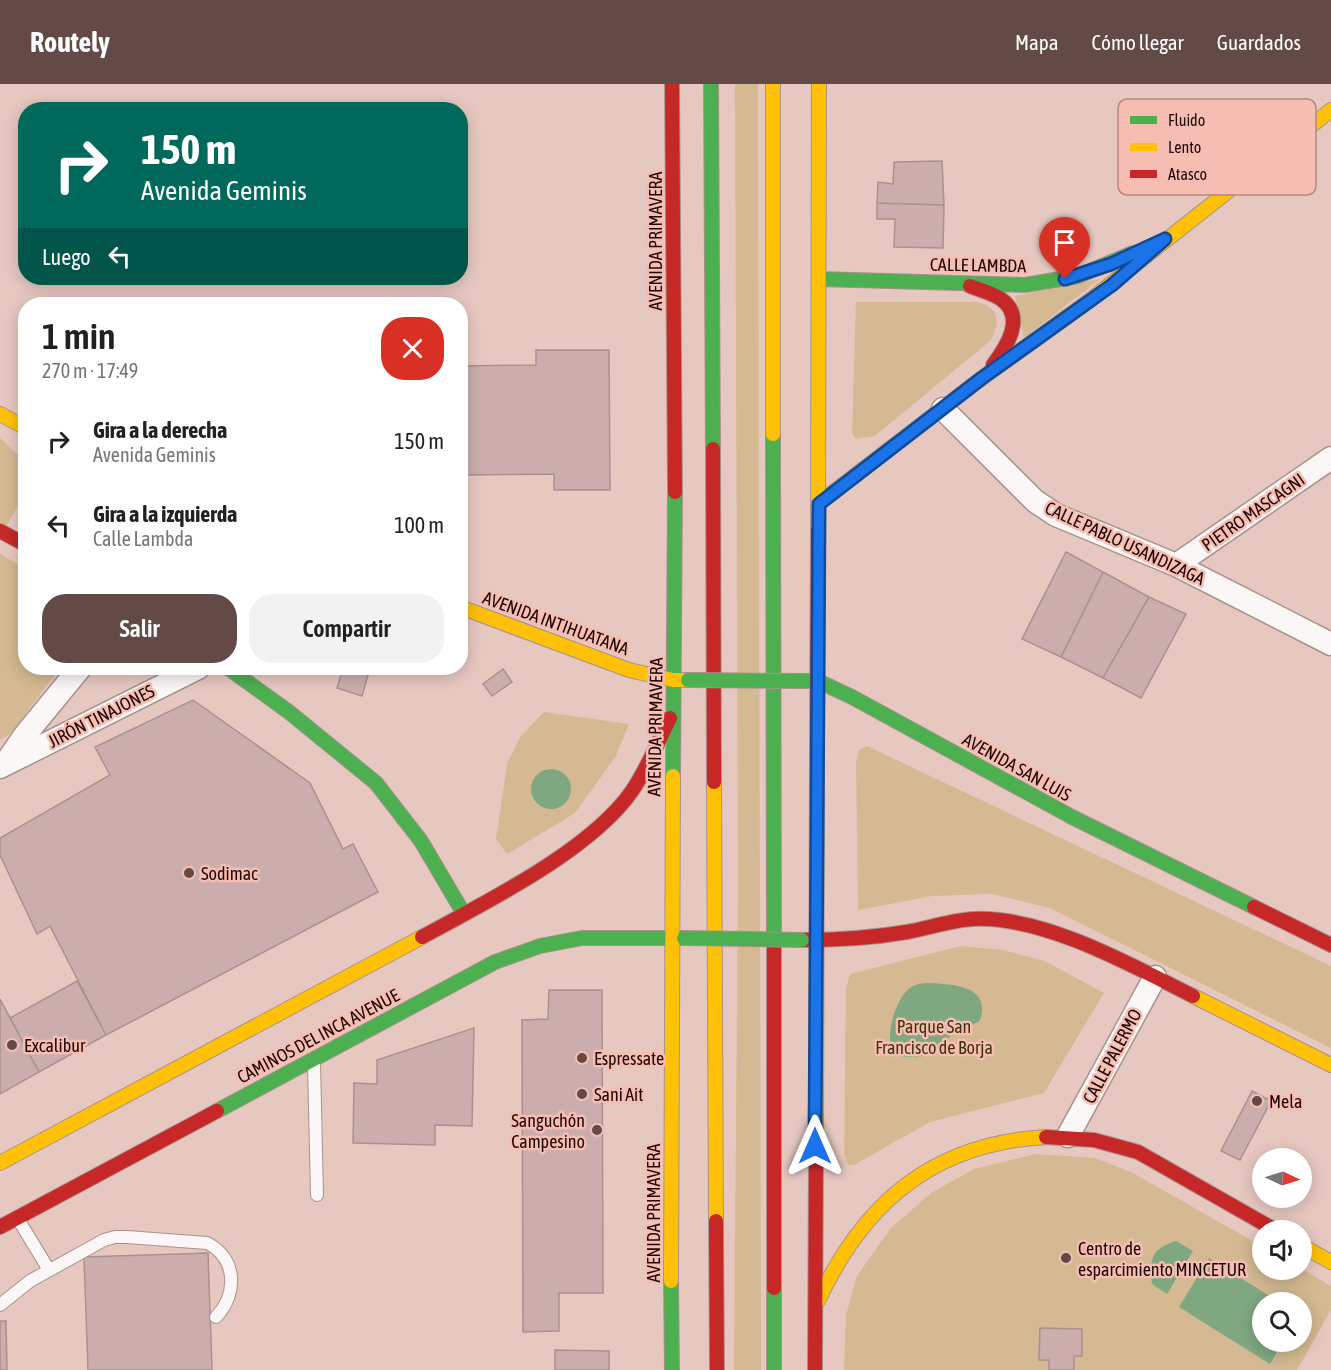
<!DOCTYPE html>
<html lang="es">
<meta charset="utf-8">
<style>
body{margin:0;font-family:"Asap Condensed",sans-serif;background:#f2f2f2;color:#202124;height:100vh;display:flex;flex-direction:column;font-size:22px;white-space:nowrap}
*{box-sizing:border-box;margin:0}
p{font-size:20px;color:#757577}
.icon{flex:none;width:33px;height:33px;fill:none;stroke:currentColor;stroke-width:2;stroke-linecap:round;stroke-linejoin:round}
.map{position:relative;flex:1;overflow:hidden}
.side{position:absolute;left:18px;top:213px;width:450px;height:378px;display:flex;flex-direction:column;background:#fff;border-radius:24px;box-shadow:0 3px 15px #0003}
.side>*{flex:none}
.top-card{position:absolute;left:18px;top:18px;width:450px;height:183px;border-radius:24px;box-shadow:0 3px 15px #0003;background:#00695c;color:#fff;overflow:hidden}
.needle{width:39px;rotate:94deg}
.controls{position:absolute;left:1252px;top:1064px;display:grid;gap:12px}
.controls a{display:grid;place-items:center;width:60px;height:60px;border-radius:50%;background:#fff;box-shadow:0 3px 15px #0003;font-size:30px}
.pin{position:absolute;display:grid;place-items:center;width:51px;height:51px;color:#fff;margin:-62px -26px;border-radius:50% 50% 50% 0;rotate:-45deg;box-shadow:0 0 6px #0007}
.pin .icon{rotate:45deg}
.me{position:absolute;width:66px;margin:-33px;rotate:0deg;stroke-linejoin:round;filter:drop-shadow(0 0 4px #0008)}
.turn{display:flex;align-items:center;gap:21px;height:126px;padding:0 24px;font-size:27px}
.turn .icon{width:78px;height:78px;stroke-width:2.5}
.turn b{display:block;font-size:42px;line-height:51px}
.then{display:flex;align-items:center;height:57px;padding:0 24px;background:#0003;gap:12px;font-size:22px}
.round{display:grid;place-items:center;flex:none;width:63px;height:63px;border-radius:24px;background:#f2f2f2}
.summary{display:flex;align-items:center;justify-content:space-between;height:102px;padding:0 24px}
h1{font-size:36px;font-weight:600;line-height:45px}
.primary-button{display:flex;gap:12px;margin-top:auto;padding:12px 24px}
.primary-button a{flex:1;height:69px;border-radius:24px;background:#644a46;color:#fff;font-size:24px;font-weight:600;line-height:69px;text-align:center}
.primary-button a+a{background:#f2f2f2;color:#202124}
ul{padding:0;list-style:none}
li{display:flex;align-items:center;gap:18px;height:84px;padding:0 24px}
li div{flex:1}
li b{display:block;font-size:22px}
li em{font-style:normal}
header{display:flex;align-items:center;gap:36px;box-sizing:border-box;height:84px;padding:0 30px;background:#644a46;color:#fff}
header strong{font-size:28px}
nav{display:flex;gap:33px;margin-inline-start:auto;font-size:21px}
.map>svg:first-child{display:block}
.green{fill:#d4b992;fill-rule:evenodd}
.water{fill:#7fa881}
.building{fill:#ccadad;stroke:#aa908f;stroke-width:1.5}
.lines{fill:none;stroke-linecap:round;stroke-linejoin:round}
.lane-casing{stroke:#aa918c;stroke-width:14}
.street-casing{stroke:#aa918c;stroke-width:25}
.fast-casing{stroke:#aa918c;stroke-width:16}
.slow-casing{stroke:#aa918c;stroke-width:16}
.jam-casing{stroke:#aa918c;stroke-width:16}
.lane{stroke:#fbf7f6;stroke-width:12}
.street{stroke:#fbf7f6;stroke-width:22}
.fast{stroke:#4caf50;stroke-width:14}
.slow{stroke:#ffc107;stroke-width:14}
.jam{stroke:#c62828;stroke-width:14}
.fast-bridge-casing{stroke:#aa918c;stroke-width:16;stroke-linecap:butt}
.fast-bridge{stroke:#4caf50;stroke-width:14}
.route-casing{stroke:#114b97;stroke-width:15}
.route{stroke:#1a73e8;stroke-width:10}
.poi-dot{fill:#644a46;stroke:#f6bdb2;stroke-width:2}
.labels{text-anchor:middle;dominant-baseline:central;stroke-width:5;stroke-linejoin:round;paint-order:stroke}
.street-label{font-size:18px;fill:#1d0604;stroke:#f6bdb2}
.poi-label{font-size:18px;fill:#1d0604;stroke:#f6bdb2;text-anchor:start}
.park-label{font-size:18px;fill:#3f330f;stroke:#f6bdb2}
.key{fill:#f6bdb2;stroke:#b5867e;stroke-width:1.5}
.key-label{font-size:16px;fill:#1d0604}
</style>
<header>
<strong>Routely</strong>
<nav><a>Mapa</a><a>Cómo llegar</a><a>Guardados</a></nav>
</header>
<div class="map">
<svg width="1331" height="1286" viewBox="0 0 1331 1286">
<rect width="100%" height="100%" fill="#e7c8c1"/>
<!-- green -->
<path class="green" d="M735 0H758L761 1286H734L738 802Z
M1100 195 1024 254 1015 212Z
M856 218H976C998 222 1001 237 991 256L875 352 856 355 852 350Z
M0 354 16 369 25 374V409L6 443 0 441Z
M0 470 25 484 26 584H60L10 650 0 656Z
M544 628 629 640 616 672 575 729 507 770 496 755 507 680 521 652Z
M867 662 1331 882V964L1050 824 992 810 932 812 858 826 856 678 859 666Z
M961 862 1003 866 1045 877 1104 909 1044 1009 930 1038 854 1081H848L844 1071 846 904 850 890Z
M1035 1070 1095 1074 1133 1089 1263 1163V1185H1302L1331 1202V1226L1297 1286H844L846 1231 857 1192 891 1144 931 1109 974 1085ZM1263 1218H1302V1257H1263Z"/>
<!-- water -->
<path class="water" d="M531 705a20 20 0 1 1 40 0a20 20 0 1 1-40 0Z
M927 899C946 900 985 900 982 927 982 929 981 934 980 936 976 941 965 942 959 946 934 963 934 977 899 972 898 972 893 966 892 966 885 949 897 910 913 902 917 900 923 899 927 899Z
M1176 1157 1193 1167 1167 1210 1152 1200C1150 1175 1150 1165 1176 1157Z
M1209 1174 1279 1218H1263V1257H1284L1270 1280 1179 1223Z"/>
<!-- building -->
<path class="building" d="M942 77 944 121 877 119 878 98 893 100 894 78Z
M877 119 944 121 943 164 894 163 895 135H877Z
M536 266H609L610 406H554V390L460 391V282L536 281Z
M1066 468 1103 488 1061 573 1022 555Z
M1103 488 1149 513 1103 594 1061 573Z
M1149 513 1186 530 1141 614 1103 594Z
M343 584H370L362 612 337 604Z
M503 585 512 598 492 612 483 600Z
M193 616 310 699 343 765 353 760 378 808 106 951 50 842 37 850 0 771V754L110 691 95 663Z
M77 897 106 951 39 988 10 934Z
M549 906H602L603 1209H559V1247L523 1248 522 936 548 935Z
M0 915 39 988 0 1010Z
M474 944 472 1042 435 1041V1061L353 1059 354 999 377 1000V976Z
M1252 1007 1271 1017 1240 1076 1221 1067Z
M208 1169 212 1286H88L84 1173Z
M0 1237H6L7 1286H0Z
M1040 1244 1082 1245V1272H1074V1286H1049V1276H1039Z
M555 1266 609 1267V1286H555Z"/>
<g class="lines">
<defs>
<path id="lane" d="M314 979 317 1111
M18 1135 49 1186
M0 1221 30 1197 104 1156 115 1153H127L207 1159C237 1174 238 1210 216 1233"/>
<path id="street" d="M943 325 1035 417 1056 431 1176 481 1331 560
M1176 481 1331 374
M5 680 25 651 80 584
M0 683 198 584
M1068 1052 1155 893"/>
<path id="fast" d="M711 0 713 365
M819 195 1025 201 1078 192 1133 169
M773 350 774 864
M819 419 982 294 1089 217
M228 584 289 628 376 699 421 757 464 830
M803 597H818L852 613 1072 733 1254 823
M673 692 675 408
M217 1027 495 878 540 862 582 854H684
M671 1197 672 1286
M774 1204V1286"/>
<path id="slow" d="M773 0V350
M1089 217 1331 26
M0 330 26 344
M818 446 819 0
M460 523 629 586 673 596H688
M714 698 716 1137
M1193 912 1331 981
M816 1068 817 661
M0 1079 422 853
M1302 1162 1331 1178
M671 1197 673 692
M818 1217C864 1118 934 1059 1046 1053"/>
<path id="jam" d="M672 0 675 408
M970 202C980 206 992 209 1001 215 1026 233 1007 262 993 281
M713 365 714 698
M0 447 26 461
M817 661 818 446
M1254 823 1331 861
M422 853C486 818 590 767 632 707 647 685 658 658 670 634
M802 856C837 856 872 854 907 848 929 844 951 836 974 835 1044 832 1131 881 1193 912
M774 864V1204
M1046 1053 1094 1056 1138 1068 1275 1146
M716 1137 717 1286
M0 1143 217 1027
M815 1286 816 1068"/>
</defs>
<!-- lane casing -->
<use href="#lane" class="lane-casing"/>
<!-- street casing -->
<use href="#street" class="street-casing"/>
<!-- fast casing -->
<use href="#fast" class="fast-casing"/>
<!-- slow casing -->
<use href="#slow" class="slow-casing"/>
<!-- jam casing -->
<use href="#jam" class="jam-casing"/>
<!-- lane -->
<use href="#lane" class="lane"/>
<!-- street -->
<use href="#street" class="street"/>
<!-- fast -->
<use href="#fast" class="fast"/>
<!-- slow -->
<use href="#slow" class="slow"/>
<!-- jam -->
<use href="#jam" class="jam"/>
<defs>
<path id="fast-bridge" d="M688 596 803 597
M684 854 802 856"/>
</defs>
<!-- fast-bridge casing -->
<use href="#fast-bridge" class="fast-bridge-casing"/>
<!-- fast-bridge -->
<use href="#fast-bridge" class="fast-bridge"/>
</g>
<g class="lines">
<defs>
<path id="route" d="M815 1062 819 420 982 294 1112 201 1165 155 1111 180 1065 195"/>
</defs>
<!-- route casing -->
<use href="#route" class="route-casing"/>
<!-- route -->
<use href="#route" class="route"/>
</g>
<!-- markers -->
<g class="poi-dot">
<circle cx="189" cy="789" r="6"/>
<circle cx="12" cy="961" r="6"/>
<circle cx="582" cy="974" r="6"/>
<circle cx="582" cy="1010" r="6"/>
<circle cx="1257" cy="1017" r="6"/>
<circle cx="597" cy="1046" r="6"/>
<circle cx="1066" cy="1174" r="6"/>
</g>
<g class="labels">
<!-- street labels -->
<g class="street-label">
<text transform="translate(655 157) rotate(-90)">AVENIDA PRIMAVERA</text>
<text transform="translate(978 181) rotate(1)">CALLE LAMBDA</text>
<text transform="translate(1253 428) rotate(-35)">PIETRO MASCAGNI</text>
<text transform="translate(1125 459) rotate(25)">CALLE PABLO USANDIZAGA</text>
<text transform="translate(556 539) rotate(20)">AVENIDA INTIHUATANA</text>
<text transform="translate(101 632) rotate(-27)">JIRÓN TINAJONES</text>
<text transform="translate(655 643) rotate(-89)">AVENIDA PRIMAVERA</text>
<text transform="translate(1017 683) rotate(29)">AVENIDA SAN LUIS</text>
<text transform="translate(318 952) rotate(-28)">CAMINOS DEL INCA AVENUE</text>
<text transform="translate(1112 972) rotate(-62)">CALLE PALERMO</text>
<text transform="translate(653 1129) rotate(-90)">AVENIDA PRIMAVERA</text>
</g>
<!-- poi labels -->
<g class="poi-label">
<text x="201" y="789">Sodimac</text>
<text x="24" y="961">Excalibur</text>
<text x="594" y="974">Espressate</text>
<text x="594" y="1010">Sani Ait</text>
<text x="1269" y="1017">Mela</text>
<text x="585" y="1036" text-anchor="end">Sanguchón<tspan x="585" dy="21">Campesino</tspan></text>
<text x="1078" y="1164">Centro de<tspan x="1078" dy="21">esparcimiento MINCETUR</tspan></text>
</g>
<!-- park labels -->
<g class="park-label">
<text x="934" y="942">Parque San<tspan x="934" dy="21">Francisco de Borja</tspan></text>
</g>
</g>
<!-- legend -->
<rect x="1118" y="15" width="198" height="96" rx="9" class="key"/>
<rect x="1130" y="32" width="27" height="8" fill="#4caf50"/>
<rect x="1130" y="59" width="27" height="8" fill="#ffc107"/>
<rect x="1130" y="86" width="27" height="8" fill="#c62828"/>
<g class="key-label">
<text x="1168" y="42">Fluido</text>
<text x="1168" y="69">Lento</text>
<text x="1168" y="96">Atasco</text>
</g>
</svg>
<div class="controls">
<a><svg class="needle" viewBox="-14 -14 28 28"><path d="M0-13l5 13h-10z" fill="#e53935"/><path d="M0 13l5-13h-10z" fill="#757577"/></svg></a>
<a><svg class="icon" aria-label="sound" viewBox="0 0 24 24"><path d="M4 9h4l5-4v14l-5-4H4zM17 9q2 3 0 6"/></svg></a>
<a><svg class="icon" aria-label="search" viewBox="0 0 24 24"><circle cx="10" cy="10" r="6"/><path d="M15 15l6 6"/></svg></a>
</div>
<div class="pin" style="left:1065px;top:195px;background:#d93025"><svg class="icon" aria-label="arrive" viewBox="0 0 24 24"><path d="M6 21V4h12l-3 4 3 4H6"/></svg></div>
<svg class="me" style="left:815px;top:1062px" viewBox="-20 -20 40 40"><path d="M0-17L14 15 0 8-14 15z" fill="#1a73e8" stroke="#fff" stroke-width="4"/></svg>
<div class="top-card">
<div class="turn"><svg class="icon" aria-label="right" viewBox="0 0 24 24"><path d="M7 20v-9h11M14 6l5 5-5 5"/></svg><div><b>150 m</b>Avenida Geminis</div></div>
<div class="then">Luego<svg class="icon" aria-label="left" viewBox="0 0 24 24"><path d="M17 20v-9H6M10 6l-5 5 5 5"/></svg></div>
</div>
<section class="side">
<div class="summary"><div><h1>1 min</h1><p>270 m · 17:49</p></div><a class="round" style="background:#d93025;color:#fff"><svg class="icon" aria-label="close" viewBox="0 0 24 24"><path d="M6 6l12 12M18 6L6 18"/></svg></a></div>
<ul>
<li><svg class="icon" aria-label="right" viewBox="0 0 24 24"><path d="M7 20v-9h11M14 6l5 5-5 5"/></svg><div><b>Gira a la derecha</b><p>Avenida Geminis</p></div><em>150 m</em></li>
<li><svg class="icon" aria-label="left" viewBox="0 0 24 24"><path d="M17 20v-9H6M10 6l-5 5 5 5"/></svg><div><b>Gira a la izquierda</b><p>Calle Lambda</p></div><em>100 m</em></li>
</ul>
<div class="primary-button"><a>Salir</a><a>Compartir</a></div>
</section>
</div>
